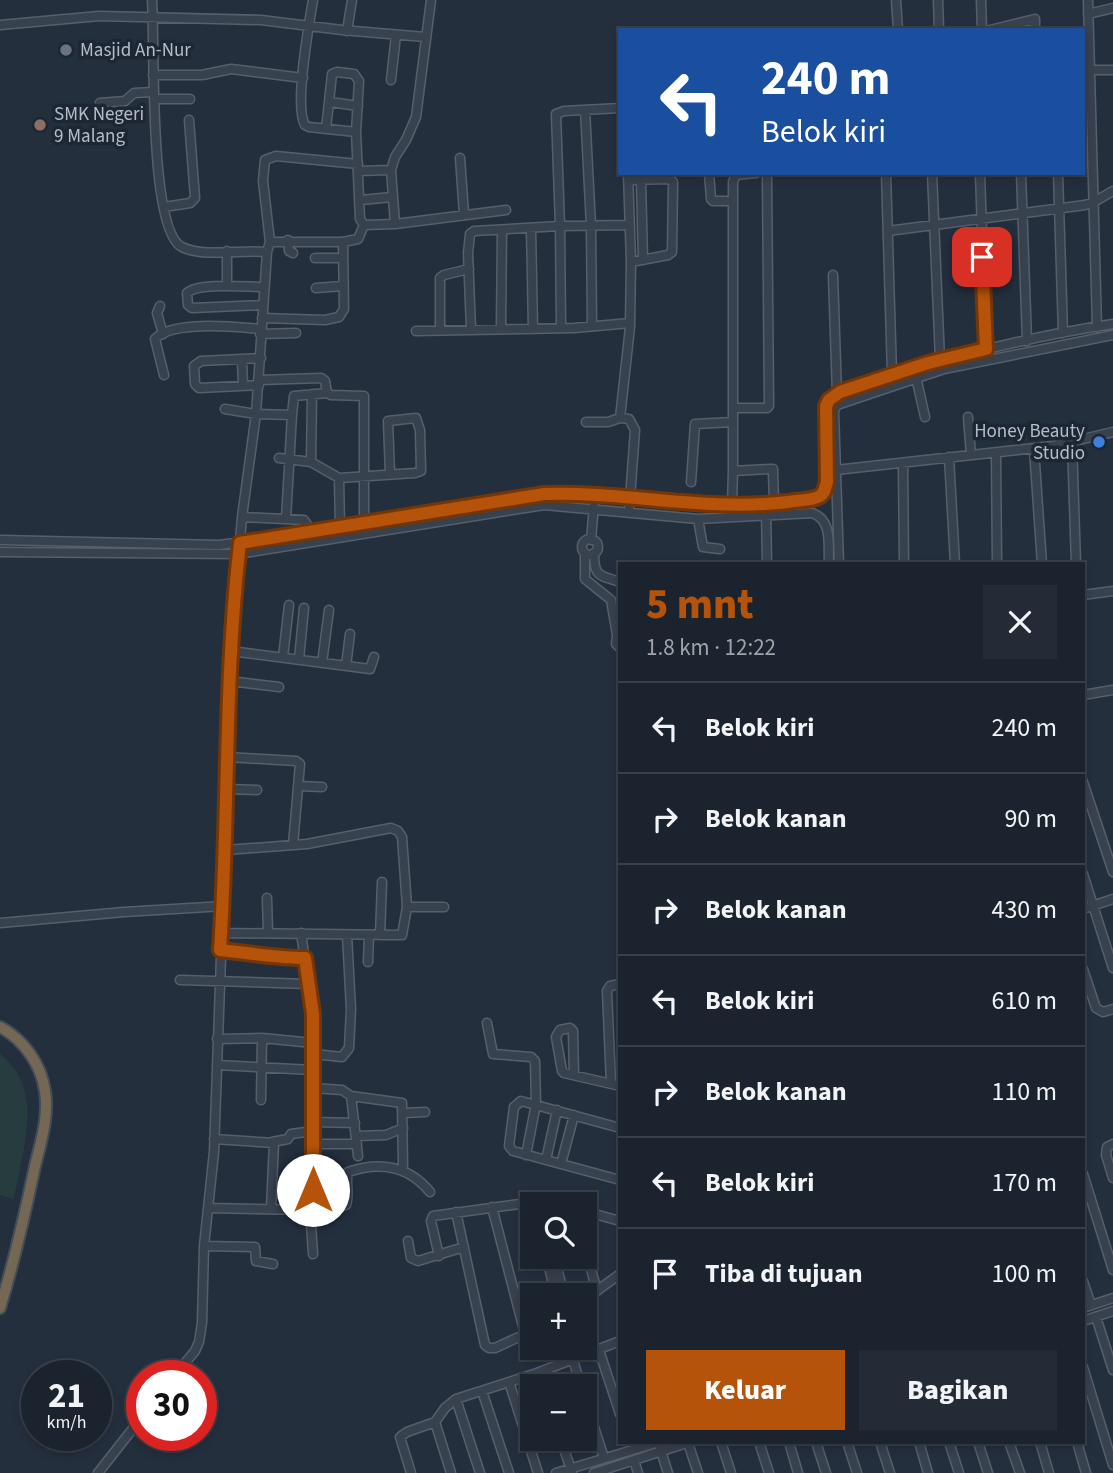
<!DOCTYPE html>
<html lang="id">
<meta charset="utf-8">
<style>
body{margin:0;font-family:"Source Sans 3",sans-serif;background:#242b36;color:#f1f3f6;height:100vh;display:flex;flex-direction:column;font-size:26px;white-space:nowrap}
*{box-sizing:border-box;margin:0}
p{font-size:23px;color:#a0a4aa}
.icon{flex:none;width:38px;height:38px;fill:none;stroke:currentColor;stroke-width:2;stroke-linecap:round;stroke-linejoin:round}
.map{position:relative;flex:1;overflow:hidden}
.details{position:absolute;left:618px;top:562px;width:467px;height:882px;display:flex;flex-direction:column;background:#1b232e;border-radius:0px;box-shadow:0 4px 10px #0003,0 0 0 2px #39404a}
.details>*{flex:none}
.guide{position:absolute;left:618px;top:28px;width:467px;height:147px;border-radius:0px;box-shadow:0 4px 10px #0003,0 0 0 2px #39404a;background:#1a4fa0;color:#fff;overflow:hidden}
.controls{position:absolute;left:520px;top:1192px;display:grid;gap:14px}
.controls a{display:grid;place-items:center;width:77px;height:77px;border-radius:0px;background:#1b232e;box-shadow:0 4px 10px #0003,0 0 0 2px #39404a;font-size:35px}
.speed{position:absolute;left:21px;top:1360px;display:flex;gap:14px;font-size:35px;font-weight:700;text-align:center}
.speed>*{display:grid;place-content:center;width:91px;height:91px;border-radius:50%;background:#1b232e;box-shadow:0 4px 10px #0003,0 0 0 2px #39404a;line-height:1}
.speed small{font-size:18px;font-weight:400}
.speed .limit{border:10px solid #d22;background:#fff;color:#111}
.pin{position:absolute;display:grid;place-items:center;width:60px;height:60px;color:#fff;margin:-30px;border-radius:14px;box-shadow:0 4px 10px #0006}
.me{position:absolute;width:77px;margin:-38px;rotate:0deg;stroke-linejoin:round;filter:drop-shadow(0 0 5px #0008)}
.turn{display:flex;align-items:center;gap:24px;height:147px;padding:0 28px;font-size:32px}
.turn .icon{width:91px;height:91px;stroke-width:2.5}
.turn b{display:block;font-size:49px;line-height:60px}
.round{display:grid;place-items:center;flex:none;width:74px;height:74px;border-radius:0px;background:#242b36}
.summary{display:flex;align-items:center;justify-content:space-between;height:119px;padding:0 28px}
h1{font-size:42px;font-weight:800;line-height:52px;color:#b45309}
.action{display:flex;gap:14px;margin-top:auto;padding:14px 28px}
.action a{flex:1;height:80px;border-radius:0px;background:#b45309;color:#fff;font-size:28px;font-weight:800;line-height:80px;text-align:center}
.action a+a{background:#242b36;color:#f1f3f6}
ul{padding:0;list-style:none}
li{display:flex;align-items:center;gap:21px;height:91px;padding:0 28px;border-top:2px solid #39404a}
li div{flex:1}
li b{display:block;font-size:26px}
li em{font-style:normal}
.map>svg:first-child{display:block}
.green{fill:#263c3f}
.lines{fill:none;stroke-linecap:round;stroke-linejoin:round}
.minor-casing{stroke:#565f6c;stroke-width:11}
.highway-casing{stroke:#434c59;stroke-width:14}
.minor{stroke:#38414e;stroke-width:8}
.highway{stroke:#746855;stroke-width:10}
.route-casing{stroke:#753606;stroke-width:18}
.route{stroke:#b45309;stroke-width:12}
.worship-dot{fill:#6b7280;stroke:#1d2633;stroke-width:2.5}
.education-dot{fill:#8d6e63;stroke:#1d2633;stroke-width:2.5}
.shop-dot{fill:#3f7fe0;stroke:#1d2633;stroke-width:2.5}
.labels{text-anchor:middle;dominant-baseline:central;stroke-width:7;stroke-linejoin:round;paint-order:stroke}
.poi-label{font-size:19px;fill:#b4bcc9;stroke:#1d2633;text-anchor:start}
</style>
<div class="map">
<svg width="1113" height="1473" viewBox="0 0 1113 1473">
<rect width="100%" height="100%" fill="#242f3e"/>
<!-- green -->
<path class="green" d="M0 1054C46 1089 22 1152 14 1199L0 1195Z"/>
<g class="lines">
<defs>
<path id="minor" d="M152 0C155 40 148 230 182 247 203 258 243 249 267 252L256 414 242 517 233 622 214 1152 204 1246 202 1323 199 1342 195 1351 174 1376
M313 0C309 24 294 107 305 125L309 127 356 132 360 219 364 225 395 224 506 210
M896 0 898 30
M938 0 939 30
M981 0 982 30
M1088 0 1097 327
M1088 14 1113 8
M0 25 99 16 261 20 342 30 425 37
M990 30 1035 19V30
M347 31 352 0
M1083 70H1113
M153 75H202L231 69 303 78
M391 80 396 35
M154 99H190
M330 102 358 106
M100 103 125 101 134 93 153 92
M620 108 564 111 556 114 560 226 628 225
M585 110 591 225 592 326
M326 129 332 74 337 72 354 74 359 81 356 132
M460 158 464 214
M358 171 391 170
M709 173 711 199 713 201H733
M886 173 892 375
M932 173 940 360
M980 173 986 349
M1021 173 1027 341
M1058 173 1063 333
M628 180 669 179 673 182 672 252 668 255 631 262
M641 180 643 260
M361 200 392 197
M164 207 190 203 195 198 189 120
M395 224 391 170 395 157 406 140 416 117 431 0
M531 228 533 329
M888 231 1085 205 1094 202 1113 191
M288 240 289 251 293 253
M270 242H343
M227 251V286
M267 252 270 242 263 181 265 160 276 156 358 164
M315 258H343
M833 275 837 394
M316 288 343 286
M263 305 192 308 188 305 187 293C198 282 247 287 264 287
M160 306 157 313 163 334
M262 318 325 320 339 317 344 309 343 242 358 239 364 225
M501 328 502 231
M440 329V278L444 275 469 269
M471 329 468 253 470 234 474 231 560 226 561 328
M416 331 574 328 630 323
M260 334 296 333
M242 360 243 386
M164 375 155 339C172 320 236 327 260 329
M916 377 925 417
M259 380 321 378 325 381 327 393 331 395 364 396V526
M259 385 199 388 195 384 194 366 201 361 261 358
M829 400 840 392C930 362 1020 338 1113 324
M837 405 944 369 1113 335
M837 405 834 411 839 564
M733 408H767L769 406 767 176 765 173
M225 409 256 414 292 415 286 519
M292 415 294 396 327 393
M968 417 971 455
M620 418 630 327 631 262 628 173
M620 418 629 419 635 430 629 512
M586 422H608L620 418
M1072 442 1076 564
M1034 449 1042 564
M996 454 997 564
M949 457 955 564
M279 458 311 462 339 478 340 527
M311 462 312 394
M903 463 904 564
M733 471V182L736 175 756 173
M827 471 1053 446 1113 432
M339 478 415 473 421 471 420 430 416 418 388 421 390 474
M691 482 695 424 733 422
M732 505 733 471 769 469H773V472L774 503
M766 511 767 564
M242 517 304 520 312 532
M698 519 703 547 720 549
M582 547a8 8 0 1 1 16 0a8 8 0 1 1-16 0Z
M0 540 219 545 275 538 364 521 452 510 544 494 594 495 701 505 765 504 815 498 823 494 827 482 826 406 829 400
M591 540 594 505
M0 552 238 554 544 505 698 519 812 513C833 520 828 545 829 564
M585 553V579L611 600 617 635 616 644 620 648
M594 553C594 577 599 575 620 582
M1083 595 1113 591
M231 651 370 669 374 657
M283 657 289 605
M299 659 304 608
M322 663 329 610
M346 666 350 634
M230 681 279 687
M1083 695 1113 690
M228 757 296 761 300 764 293 845
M1083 782 1113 872
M299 786 322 787
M228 789 257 790
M1083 874 1113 968
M267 898 268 933
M407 907H444
M1083 909 1113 899
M0 923 124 912 224 906
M221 933 402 935 407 907 402 837 398 831 391 828 307 844 226 850
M380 935 382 882
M220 950C249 952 276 958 305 958
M368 962 369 935
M1083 969 1096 1008 1103 1012 1113 1009
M180 980 309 984
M487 1023 493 1054 531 1057 535 1061 536 1104 526 1155
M217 1039 262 1038 313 1043
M314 1054 342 1057 349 1048 351 1009 347 935
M217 1065 313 1070
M574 1075 573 1031 570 1028 560 1030 556 1037 562 1071 564 1073 620 1086
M611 1084 607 991 610 986 620 984
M313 1088 342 1090 351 1096 402 1103 403 1169
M351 1096 358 1156
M261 1100 262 1038
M404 1113 425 1112
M313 1122 355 1123
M620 1128 521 1101 514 1107 509 1146 513 1151 620 1180
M356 1136 386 1135 403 1128
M214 1139 274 1143 271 1208
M272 1142 288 1139 291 1134 313 1131
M313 1144H357
M1113 1144 1107 1147 1106 1155 1113 1178
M546 1160 557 1110
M561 1164 574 1115
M1083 1174 1113 1270
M492 1207 525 1334
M209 1208 310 1210 312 1190 313 1014 301 933
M584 1211 620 1221
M456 1212 485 1345 489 1348H495L532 1331
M408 1241 411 1258 418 1261 464 1247
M584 1244 597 1291
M204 1246 255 1247 256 1261 273 1264
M313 1254 310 1210 346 1205C350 1194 345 1183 348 1172 380 1161 409 1166 430 1192
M439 1256 431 1221 433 1216 541 1201 558 1204
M546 1256 556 1295
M554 1256 564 1295
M1083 1281 1091 1305
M584 1300 620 1274
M1083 1308 1113 1298
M1096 1317 1113 1370
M1083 1321 1113 1311
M599 1350 620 1414
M573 1360 581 1386
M1083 1367 1113 1465
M537 1373 542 1386
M509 1382 538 1473
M482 1391 509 1473
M584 1396 604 1458
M456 1399 480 1473
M435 1422 451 1473
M560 1438 572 1472
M721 1442 731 1473
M759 1442 769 1473
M789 1442 798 1473
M816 1442 826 1473
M847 1442 857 1473
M880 1442 890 1473
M919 1442 928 1473
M949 1442 959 1473
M978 1442 988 1473
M1009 1442 1020 1473
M1040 1442 1049 1473
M1077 1442 1086 1473
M688 1443 698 1473
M660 1448 668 1473
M634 1460 638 1473
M98 1473 142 1417
M411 1473 400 1437 407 1432 435 1422 445 1408 456 1399 537 1373 620 1341
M556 1473 659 1442
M594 1473 690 1442"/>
<path id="highway" d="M0 1027C24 1040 41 1064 45 1091 49 1116 41 1142 35 1166 25 1214 14 1262 0 1308"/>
</defs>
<!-- minor casing -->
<use href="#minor" class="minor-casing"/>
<!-- highway casing -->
<use href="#highway" class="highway-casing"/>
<!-- minor -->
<use href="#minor" class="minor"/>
<!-- highway -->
<use href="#highway" class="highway"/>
</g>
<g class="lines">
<defs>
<path id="route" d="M313 1190V1014L305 958C276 958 249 953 220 950 229 815 224 678 240 543L544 494C625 491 706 512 788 502 797 500 812 501 820 496 825 493 825 488 827 482L826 406 829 400 840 392 928 363 986 349 982 257"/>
</defs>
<!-- route casing -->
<use href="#route" class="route-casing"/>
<!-- route -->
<use href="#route" class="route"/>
</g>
<!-- markers -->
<circle class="worship-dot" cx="66" cy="50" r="7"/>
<circle class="education-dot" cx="40" cy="125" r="7"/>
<circle class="shop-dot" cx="1099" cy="442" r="7"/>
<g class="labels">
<!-- poi labels -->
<g class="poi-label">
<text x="80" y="50">Masjid An-Nur</text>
<text x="54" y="114">SMK Negeri<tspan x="54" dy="22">9 Malang</tspan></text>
<text x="1085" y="431" text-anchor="end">Honey Beauty<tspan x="1085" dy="22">Studio</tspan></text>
</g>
</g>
</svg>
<div class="controls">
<a><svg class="icon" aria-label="search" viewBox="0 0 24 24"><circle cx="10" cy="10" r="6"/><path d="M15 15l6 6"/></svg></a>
<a>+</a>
<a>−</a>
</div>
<div class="speed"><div>21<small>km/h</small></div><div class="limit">30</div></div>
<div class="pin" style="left:982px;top:257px;background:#d93025"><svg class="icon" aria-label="arrive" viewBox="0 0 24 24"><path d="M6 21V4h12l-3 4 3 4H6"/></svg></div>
<svg class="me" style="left:313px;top:1190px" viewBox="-20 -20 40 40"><circle r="19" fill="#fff"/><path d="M0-13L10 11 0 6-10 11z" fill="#b45309"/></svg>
<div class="guide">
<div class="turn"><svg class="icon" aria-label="left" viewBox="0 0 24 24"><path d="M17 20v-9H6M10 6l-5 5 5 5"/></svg><div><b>240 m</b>Belok kiri</div></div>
</div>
<section class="details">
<div class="summary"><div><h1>5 mnt</h1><p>1.8 km · 12:22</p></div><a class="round"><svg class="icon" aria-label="close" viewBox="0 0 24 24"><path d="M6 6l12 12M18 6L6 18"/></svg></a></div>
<ul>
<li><svg class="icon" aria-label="left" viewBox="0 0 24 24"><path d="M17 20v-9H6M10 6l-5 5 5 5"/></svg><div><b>Belok kiri</b></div><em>240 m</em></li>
<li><svg class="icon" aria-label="right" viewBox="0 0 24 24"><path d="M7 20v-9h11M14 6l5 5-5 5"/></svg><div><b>Belok kanan</b></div><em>90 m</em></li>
<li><svg class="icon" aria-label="right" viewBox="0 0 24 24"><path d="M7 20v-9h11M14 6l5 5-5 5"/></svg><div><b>Belok kanan</b></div><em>430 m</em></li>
<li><svg class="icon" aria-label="left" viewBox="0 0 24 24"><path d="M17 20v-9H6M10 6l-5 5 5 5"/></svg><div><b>Belok kiri</b></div><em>610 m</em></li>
<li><svg class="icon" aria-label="right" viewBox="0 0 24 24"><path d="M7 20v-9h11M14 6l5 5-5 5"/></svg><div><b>Belok kanan</b></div><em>110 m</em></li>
<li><svg class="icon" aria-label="left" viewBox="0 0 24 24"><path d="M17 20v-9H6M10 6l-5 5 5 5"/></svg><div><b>Belok kiri</b></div><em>170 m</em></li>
<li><svg class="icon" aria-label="arrive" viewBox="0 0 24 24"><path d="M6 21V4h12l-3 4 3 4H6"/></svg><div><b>Tiba di tujuan</b></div><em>100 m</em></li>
</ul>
<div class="action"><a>Keluar</a><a>Bagikan</a></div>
</section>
</div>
